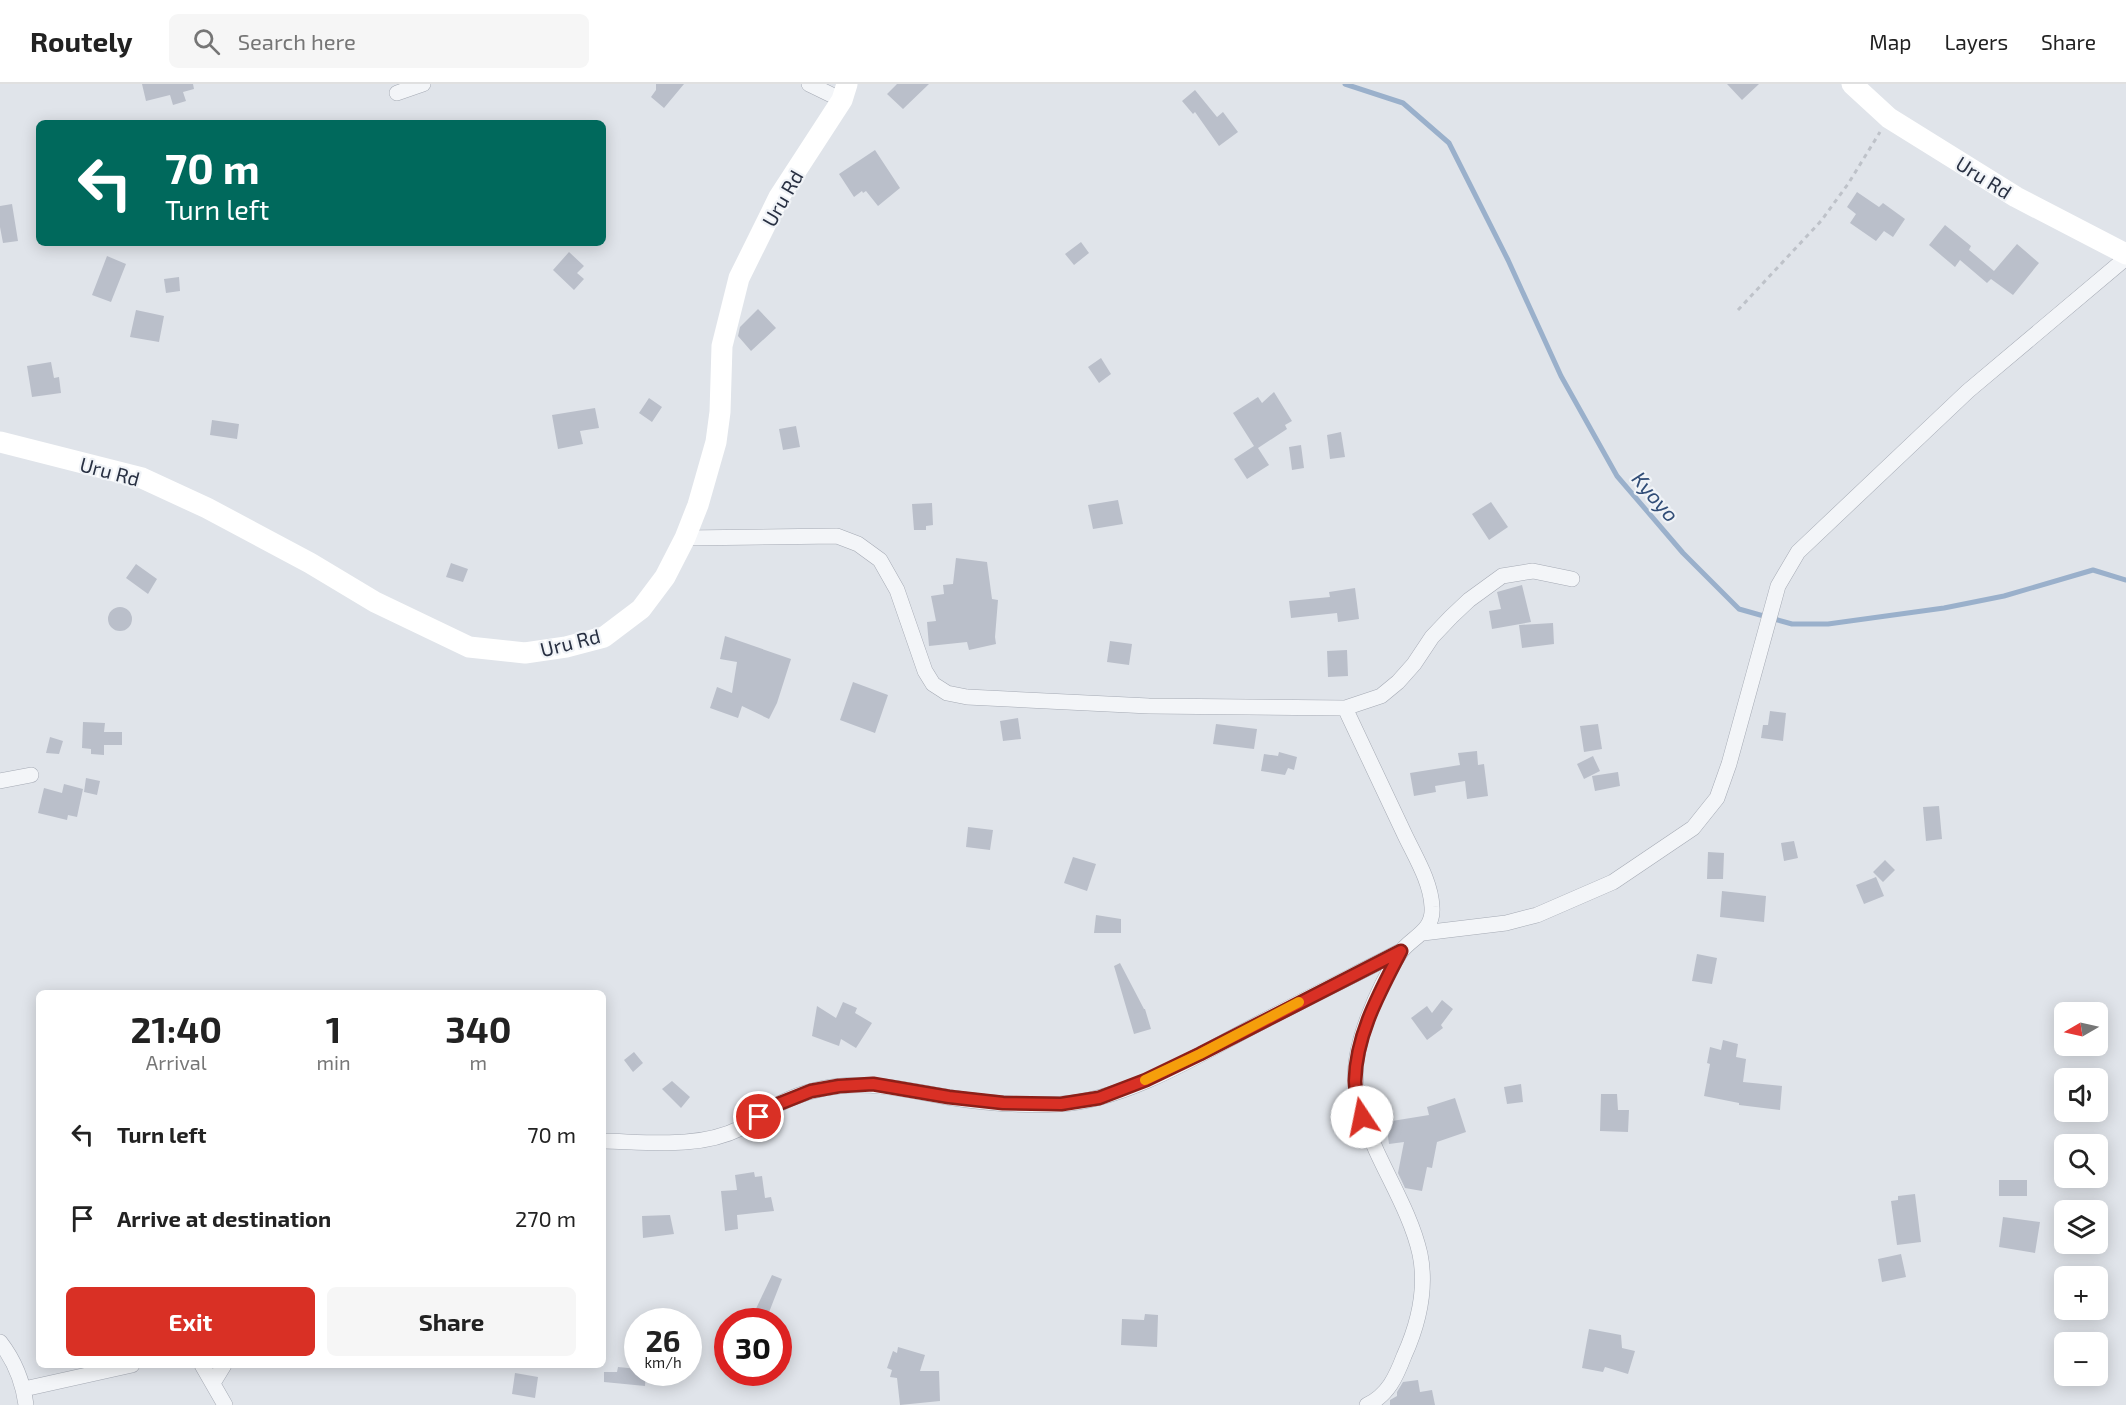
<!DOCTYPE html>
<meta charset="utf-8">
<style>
body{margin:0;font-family:"Exo 2",sans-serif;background:#f6f6f6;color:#222;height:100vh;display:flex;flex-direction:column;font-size:22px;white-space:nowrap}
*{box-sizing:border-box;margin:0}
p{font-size:20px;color:#767676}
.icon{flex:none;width:33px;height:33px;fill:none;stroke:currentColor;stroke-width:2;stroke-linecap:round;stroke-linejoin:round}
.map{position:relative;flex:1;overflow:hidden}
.details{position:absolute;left:36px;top:906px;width:570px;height:378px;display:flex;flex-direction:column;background:#fff;border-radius:9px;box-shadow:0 3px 15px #0003}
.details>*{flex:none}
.banner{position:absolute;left:36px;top:36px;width:570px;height:126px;border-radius:9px;box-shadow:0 3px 15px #0003;background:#00695c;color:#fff;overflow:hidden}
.needle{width:39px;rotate:261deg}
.buttons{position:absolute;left:2054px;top:918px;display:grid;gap:12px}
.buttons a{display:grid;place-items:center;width:54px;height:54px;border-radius:9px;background:#fff;box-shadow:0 3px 15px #0003;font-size:30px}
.speed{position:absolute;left:624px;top:1224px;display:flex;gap:12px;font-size:30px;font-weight:700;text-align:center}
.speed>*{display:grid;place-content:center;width:78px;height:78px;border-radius:50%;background:#fff;box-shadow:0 3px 15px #0003;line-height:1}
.speed small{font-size:15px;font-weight:400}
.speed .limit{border:9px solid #d22;background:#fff;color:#111}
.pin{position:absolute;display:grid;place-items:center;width:51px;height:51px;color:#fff;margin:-26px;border:3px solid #fff;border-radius:50%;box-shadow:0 2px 6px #0007}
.me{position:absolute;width:66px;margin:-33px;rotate:349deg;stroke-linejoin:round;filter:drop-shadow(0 0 4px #0008)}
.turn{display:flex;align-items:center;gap:21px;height:126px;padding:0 30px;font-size:27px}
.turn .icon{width:78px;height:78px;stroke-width:2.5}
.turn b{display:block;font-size:42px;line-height:51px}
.eta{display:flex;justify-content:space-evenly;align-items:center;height:102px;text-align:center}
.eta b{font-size:36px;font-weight:700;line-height:42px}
.primary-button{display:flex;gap:12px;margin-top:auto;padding:12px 30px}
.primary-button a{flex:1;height:69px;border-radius:9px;background:#d93025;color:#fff;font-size:24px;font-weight:700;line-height:69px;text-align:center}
.primary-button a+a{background:#f6f6f6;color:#222}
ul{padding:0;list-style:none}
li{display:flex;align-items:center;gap:18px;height:84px;padding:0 30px}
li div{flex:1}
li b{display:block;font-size:22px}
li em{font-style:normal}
header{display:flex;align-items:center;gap:36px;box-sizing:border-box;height:84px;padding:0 30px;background:#fff;border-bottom:2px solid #e0e0e0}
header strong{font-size:28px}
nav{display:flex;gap:33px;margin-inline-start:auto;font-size:21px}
.search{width:420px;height:54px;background:#f6f6f6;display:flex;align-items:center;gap:15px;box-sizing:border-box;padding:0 21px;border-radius:9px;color:#767676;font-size:22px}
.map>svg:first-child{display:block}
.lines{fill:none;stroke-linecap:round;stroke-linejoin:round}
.stream{stroke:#9ab0cb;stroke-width:5}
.building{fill:#babfca}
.street-casing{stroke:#a5aab4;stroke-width:16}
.path{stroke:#bec2c9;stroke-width:3;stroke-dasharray:4.5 4.5;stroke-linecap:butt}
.street{stroke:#f3f5f8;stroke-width:15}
.secondary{stroke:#fff;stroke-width:21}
.route-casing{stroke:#8d1f18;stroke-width:15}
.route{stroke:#d93025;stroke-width:10}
.slow{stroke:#f59e0b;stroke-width:10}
.labels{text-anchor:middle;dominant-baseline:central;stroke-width:4.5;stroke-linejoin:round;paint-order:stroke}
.street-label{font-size:20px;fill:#283042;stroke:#f0f3f7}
.water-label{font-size:21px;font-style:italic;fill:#314d77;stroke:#f0f3f7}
</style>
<header>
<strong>Routely</strong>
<div class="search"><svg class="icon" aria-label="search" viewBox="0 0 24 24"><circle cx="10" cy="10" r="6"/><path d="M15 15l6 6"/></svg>Search here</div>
<nav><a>Map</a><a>Layers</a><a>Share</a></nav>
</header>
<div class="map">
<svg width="2126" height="1321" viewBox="0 0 2126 1321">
<rect width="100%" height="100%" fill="#e0e4ea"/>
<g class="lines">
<!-- stream -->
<path class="stream" d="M1345 0 1403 19 1449 59 1508 176 1561 292 1617 392 1683 469 1739 525 1792 540H1828L1944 524 2004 512 2093 486 2126 496"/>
</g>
<!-- building -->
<path class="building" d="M142 0H193L194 5 183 8 186 17 173 21 170 11 146 17Z
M656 0H684L664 24 651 13 656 6Z
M897 0H929L903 25 887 10Z
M1727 0H1759L1742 16Z
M1195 6 1217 33 1223 28 1238 48 1219 62 1195 28 1193 30 1182 17Z
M875 66 900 104 878 122 866 107 863 109 862 107 854 113 839 90Z
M1857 108 1879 123 1883 119 1905 135 1893 153 1884 147 1876 157 1850 139 1856 130 1847 123Z
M12 120 18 157 3 159 0 143V122Z
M1945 141 1971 162 1969 166 1994 187 2017 160 2039 179 2013 211 1991 195 1987 199 1960 176 1955 183 1929 161Z
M1081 158 1089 169 1074 181 1065 170Z
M569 168 584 182 577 189 584 195 574 206 553 186Z
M107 172 126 180 111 218 92 211Z
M179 193 180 207 166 209 164 195Z
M758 225 776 244 751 267 738 252 740 243Z
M136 226 164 232 159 258 130 253Z
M1101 274 1111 290 1099 299 1088 283Z
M51 278 54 294 59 293 61 309 32 313 27 282Z
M1274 308 1292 337 1285 341 1287 345 1258 364 1269 381 1247 395 1234 375 1254 362 1233 329 1258 313 1262 319Z
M649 314 662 323 652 338 639 329Z
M595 324 599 344 580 347 583 360 558 365 552 331Z
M212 336 239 340 237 355 210 351Z
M796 342 800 363 783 366 779 345Z
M1341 348 1345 373 1330 375 1327 351Z
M1301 361 1304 384 1292 386 1289 363Z
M1118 416 1123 440 1093 445 1088 421Z
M1491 418 1508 443 1489 456 1472 430Z
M932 419 933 441 926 442V446H914L912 420Z
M956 474 987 478 992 515 998 516 995 553 996 560 969 566 967 558 929 562 927 538 936 537 931 512 944 510 943 501 953 500Z
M451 479 468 485 463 498 446 493Z
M136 480 157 495 148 510 126 494Z
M1522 501 1531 538 1492 545 1489 527 1501 525 1497 508Z
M1355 504 1359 535 1338 538 1337 529 1291 534 1289 517 1330 513 1329 508Z
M108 535a12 12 0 1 1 24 0a12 12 0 1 1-24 0Z
M1553 539 1554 560 1522 564 1519 541Z
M725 552 791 575 777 619 769 635 742 622 738 634 710 624 717 603 732 609 737 578 720 575Z
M1110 557 1132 560 1129 581 1107 578Z
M1347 566 1348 592 1328 593 1327 567Z
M853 598 888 611 875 649 840 636Z
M1770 627 1786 629 1783 657 1761 654 1763 641H1768Z
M1018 634 1021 655 1003 657 1000 637Z
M83 638 105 639 104 648H122V661H104V671L91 670V665L82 664Z
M1216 640 1257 645 1254 665 1213 660Z
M1598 640 1602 665 1584 668 1580 642Z
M50 653 63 657 59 670 46 669Z
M1477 667 1478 681 1484 680 1488 712 1467 715 1465 697 1435 702 1436 708 1414 712 1410 689 1460 681 1458 669Z
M1279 668 1297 673 1294 686 1288 684 1285 691 1261 687 1264 670 1278 672Z
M1593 672 1600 687 1584 695 1577 680Z
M1618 688 1620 702 1595 707 1592 692Z
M86 694 100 697 97 711 84 708Z
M64 700 83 705 77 733 68 731 67 736 38 729 44 704 62 709Z
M1939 722 1942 755 1926 757 1923 723Z
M968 743 993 746 990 766 966 763Z
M1794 757 1798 774 1784 777 1781 759Z
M1708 768 1724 769 1723 795H1707Z
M1073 773 1096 780 1087 807 1064 799Z
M1885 776 1895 786 1883 798 1873 788Z
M1876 793 1884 812 1864 820 1856 801Z
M1722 807 1766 812 1764 838 1720 833Z
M1096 831 1121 835V849H1094Z
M1697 870 1717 874 1712 900 1692 897Z
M1120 879 1144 925H1145L1151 945 1134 950 1114 882Z
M1442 916 1453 925 1441 941 1443 944 1427 956 1411 934 1427 922 1432 929Z
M843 918 857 924 855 929 872 939 856 964 841 955 839 962 812 952 817 922 836 934Z
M1723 956 1738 960 1736 973 1746 975 1743 998 1782 1002 1780 1026 1739 1021V1019L1704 1012 1710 980 1707 979 1710 963 1721 966Z
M634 968 643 979 633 988 624 976Z
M672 997 690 1013 681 1024 662 1005Z
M1521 1000 1523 1018 1507 1020 1504 1003Z
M1601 1010H1617L1618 1026H1629L1628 1048 1600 1047Z
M1455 1014 1466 1048 1437 1058 1432 1084 1427 1083 1422 1107 1405 1104 1398 1089 1404 1058 1389 1060 1386 1038 1429 1031 1427 1023Z
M754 1088 755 1093 762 1092 765 1114 771 1113 774 1127 737 1131 738 1145 725 1147 721 1107 737 1106 735 1091Z
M1999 1096H2027V1112H1999Z
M1915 1110 1921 1158 1897 1161 1891 1117 1898 1116V1112Z
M670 1131 674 1150 643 1154 642 1132Z
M2003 1133 2040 1138 2035 1169 1999 1163Z
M1901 1170 1906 1193 1882 1198 1878 1175Z
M772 1191 782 1195 766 1236 753 1231Z
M1145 1230 1158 1231 1157 1263 1121 1261 1122 1235 1144 1236Z
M1589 1245 1621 1251 1622 1264 1635 1267 1628 1290 1605 1283 1603 1288 1582 1284Z
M898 1263 925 1271 920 1287H939L940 1317 900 1321 897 1294 890 1293 892 1286 887 1284 893 1267 897 1269Z
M618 1283 638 1285V1288H646L645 1302 604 1298V1288H617Z
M515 1289 538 1293 535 1314 512 1310Z
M1418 1296 1420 1308 1432 1306 1435 1321H1390V1316L1397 1312V1308L1403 1298Z"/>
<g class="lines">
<defs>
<path id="street" d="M809 0 842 16
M397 9 423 0
M685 454 837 452 858 460 880 476 897 506 925 587 933 600 947 609 967 613 1149 622 1345 624 1381 612 1398 598 1414 580 1432 553 1451 533 1469 516 1502 492 1533 487 1572 495
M1345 624C1364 665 1384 706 1403 747 1414 771 1431 797 1432 823 1434 848 1411 853 1400 869 1379 902 1351 962 1356 1001 1358 1024 1367 1045 1376 1066 1391 1099 1412 1134 1420 1170 1427 1205 1418 1241 1404 1272 1396 1293 1388 1311 1367 1321
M0 697 31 691
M1423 849 1506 839 1537 831 1613 798 1693 744 1717 714 1729 680 1778 502 1798 468 1968 307 2126 174
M603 1057C648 1058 699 1065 741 1044 754 1039 764 1028 775 1022 795 1011 818 1004 840 1002 877 998 911 1007 947 1013 984 1019 1023 1022 1060 1020 1122 1017 1194 974 1248 945 1299 918 1350 893 1401 867
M0 1258C14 1276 23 1298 26 1321
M202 1281 225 1321
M213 1299 224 1281
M24 1305 132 1281"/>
</defs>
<!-- street casing -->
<use href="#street" class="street-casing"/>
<!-- path -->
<path class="path" d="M1738 226 1821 137 1848 100 1880 48"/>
<!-- street -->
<use href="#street" class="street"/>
<!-- secondary -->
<path class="secondary" d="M1852 0 1889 34 2016 113 2126 170
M0 358 142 394 207 424 310 479 375 518 469 563 525 569 566 563 604 553 641 525 665 493 685 454 698 421 716 358 720 328 722 262 739 194 779 113 842 16 847 0"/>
</g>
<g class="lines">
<defs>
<path id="route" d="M759 1033 776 1021 811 1007 839 1002 873 1000 949 1013 1003 1019 1061 1020 1099 1014 1146 996 1200 970 1401 867C1380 908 1356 950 1355 997 1355 1009 1360 1022 1362 1033"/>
</defs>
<!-- route casing -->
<use href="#route" class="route-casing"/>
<!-- route -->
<use href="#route" class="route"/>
<!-- slow -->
<path class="slow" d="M1145 996 1200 970 1299 918"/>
</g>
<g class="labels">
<!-- street labels -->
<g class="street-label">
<text transform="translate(1984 93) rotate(32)">Uru Rd</text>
<text transform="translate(782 114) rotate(-60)">Uru Rd</text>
<text transform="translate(110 387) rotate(15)">Uru Rd</text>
<text transform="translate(570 558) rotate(-14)">Uru Rd</text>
</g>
<!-- water labels -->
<g class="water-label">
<text transform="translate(1656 412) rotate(49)">Kyoyo</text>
</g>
</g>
</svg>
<div class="buttons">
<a><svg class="needle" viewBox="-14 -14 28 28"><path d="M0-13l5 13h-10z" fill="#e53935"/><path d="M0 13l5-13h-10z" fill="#767676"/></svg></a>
<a><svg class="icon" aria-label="sound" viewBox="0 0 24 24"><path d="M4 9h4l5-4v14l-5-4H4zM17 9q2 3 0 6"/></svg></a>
<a><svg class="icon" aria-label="search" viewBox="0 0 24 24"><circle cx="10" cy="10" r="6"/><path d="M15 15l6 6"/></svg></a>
<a><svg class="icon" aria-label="layers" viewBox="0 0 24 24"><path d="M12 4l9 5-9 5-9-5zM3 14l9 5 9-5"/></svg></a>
<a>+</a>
<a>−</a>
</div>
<div class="speed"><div>26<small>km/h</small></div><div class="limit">30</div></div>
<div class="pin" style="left:759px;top:1033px;background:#d93025"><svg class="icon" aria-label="arrive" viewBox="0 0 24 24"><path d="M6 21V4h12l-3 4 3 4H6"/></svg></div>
<svg class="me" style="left:1362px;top:1033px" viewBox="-20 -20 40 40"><circle r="19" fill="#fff"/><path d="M0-13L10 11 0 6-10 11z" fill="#d93025"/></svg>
<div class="banner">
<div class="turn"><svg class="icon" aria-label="left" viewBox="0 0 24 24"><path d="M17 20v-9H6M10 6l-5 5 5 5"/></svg><div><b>70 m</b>Turn left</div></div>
</div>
<section class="details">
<div class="eta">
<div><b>21:40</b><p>Arrival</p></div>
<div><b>1</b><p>min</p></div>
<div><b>340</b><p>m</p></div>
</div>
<ul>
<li><svg class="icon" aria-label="left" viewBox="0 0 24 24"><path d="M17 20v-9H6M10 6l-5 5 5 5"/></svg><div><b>Turn left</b></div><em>70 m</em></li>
<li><svg class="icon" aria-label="arrive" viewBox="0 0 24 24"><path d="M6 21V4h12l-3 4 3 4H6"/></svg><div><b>Arrive at destination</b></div><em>270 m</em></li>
</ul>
<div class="primary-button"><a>Exit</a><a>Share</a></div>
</section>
</div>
